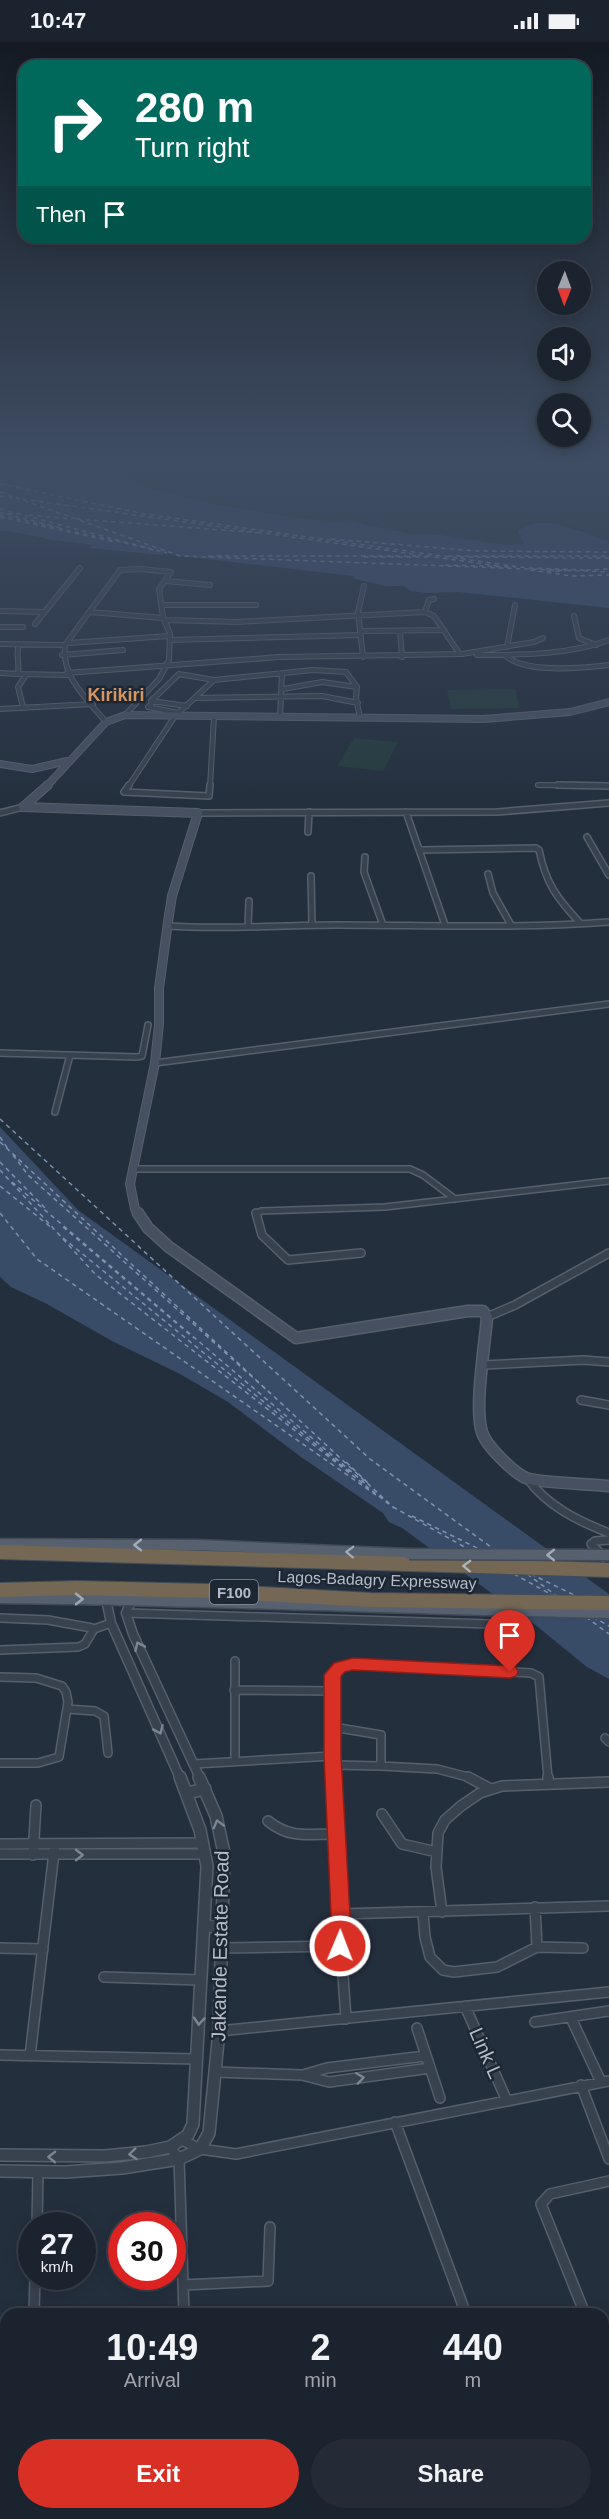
<!DOCTYPE html>
<style>
body{margin:0;font-family:Helvetica,sans-serif;background:#242b36;color:#f1f3f6;height:100vh;display:flex;flex-direction:column;font-size:22px;white-space:nowrap}
*{box-sizing:border-box;margin:0}
p{font-size:20px;color:#a0a4aa}
.icon{flex:none;width:33px;height:33px;fill:none;stroke:currentColor;stroke-width:2;stroke-linecap:round;stroke-linejoin:round}
.map{position:relative;flex:1;overflow:hidden}
.sheet{position:absolute;left:0px;top:2266px;width:609px;height:212px;display:flex;flex-direction:column;background:#1b232e;border-radius:18px 18px 0 0;box-shadow:0 3px 15px #0003,0 0 0 2px #39404a}
.sheet>*{flex:none}
.banner{position:absolute;left:18px;top:18px;width:573px;height:183px;border-radius:18px;box-shadow:0 3px 15px #0003,0 0 0 2px #39404a;background:#00695c;color:#fff;overflow:hidden}
.needle{width:39px;rotate:181deg}
.tools{position:absolute;left:537px;top:219px;display:grid;gap:12px}
.tools a{display:grid;place-items:center;width:54px;height:54px;border-radius:50%;background:#1b232e;box-shadow:0 3px 15px #0003,0 0 0 2px #39404a;font-size:30px}
.speed{position:absolute;left:18px;top:2170px;display:flex;gap:12px;font-size:30px;font-weight:700;text-align:center}
.speed>*{display:grid;place-content:center;width:78px;height:78px;border-radius:50%;background:#1b232e;box-shadow:0 3px 15px #0003,0 0 0 2px #39404a;line-height:1}
.speed small{font-size:15px;font-weight:400}
.speed .limit{border:9px solid #d22;background:#fff;color:#111}
.pin{position:absolute;display:grid;place-items:center;width:51px;height:51px;color:#fff;margin:-62px -26px;border-radius:50% 50% 50% 0;rotate:-45deg;box-shadow:0 0 6px #0007}
.pin .icon{rotate:45deg}
.me{position:absolute;width:66px;margin:-33px;rotate:1deg;stroke-linejoin:round;filter:drop-shadow(0 0 4px #0008)}
.turn{display:flex;align-items:center;gap:21px;height:126px;padding:0 18px;font-size:27px}
.turn .icon{width:78px;height:78px;stroke-width:2.5}
.turn b{display:block;font-size:42px;line-height:51px}
.then{display:flex;align-items:center;height:57px;padding:0 18px;background:#0003;gap:12px;font-size:22px}
.eta{display:flex;justify-content:space-evenly;align-items:center;height:102px;text-align:center}
.eta b{font-size:36px;font-weight:700;line-height:42px}
.action{display:flex;gap:12px;margin-top:auto;padding:12px 18px}
.action a{flex:1;height:69px;border-radius:36px;background:#d93025;color:#fff;font-size:24px;font-weight:700;line-height:69px;text-align:center}
.action a+a{background:#242b36;color:#f1f3f6}
.status{display:flex;justify-content:space-between;align-items:center;height:42px;padding:0 30px;background:#1b232e;direction:ltr}
.status svg{height:16px;fill:currentColor}
.map>svg:first-child{display:block}
.green{fill:#263c3f}
.water{fill:#394c67}
.lines{fill:none;stroke-linecap:round;stroke-linejoin:round}
.ferry{stroke:#7c92b1;stroke-width:1.5;stroke-dasharray:4.5 4;stroke-linecap:butt}
.minor-far3-casing{stroke:#565f6c;stroke-width:6}
.minor-far2-casing{stroke:#565f6c;stroke-width:8}
.minor-far1-casing{stroke:#565f6c;stroke-width:10}
.minor-casing{stroke:#565f6c;stroke-width:12}
.tertiary-far1-casing{stroke:#565f6c;stroke-width:11}
.tertiary-casing{stroke:#565f6c;stroke-width:14}
.secondary-far2-casing{stroke:#565f6c;stroke-width:8}
.secondary-far1-casing{stroke:#565f6c;stroke-width:10}
.secondary-casing{stroke:#565f6c;stroke-width:13}
.primary-casing{stroke:#414a57;stroke-width:13}
.motorway-casing{stroke:#434c59;stroke-width:16}
.minor-far3{stroke:#38414e;stroke-width:4}
.minor-far2{stroke:#38414e;stroke-width:5}
.minor-far1{stroke:#38414e;stroke-width:7}
.minor{stroke:#38414e;stroke-width:9}
.tertiary-far1{stroke:#38414e;stroke-width:8}
.tertiary{stroke:#38414e;stroke-width:11}
.secondary-far2{stroke:#465061;stroke-width:6}
.secondary-far1{stroke:#465061;stroke-width:8}
.secondary{stroke:#465061;stroke-width:10}
.primary{stroke:#56606e;stroke-width:10}
.motorway{stroke:#746855;stroke-width:14}
.primary-bridge-casing{stroke:#414a57;stroke-width:13;stroke-linecap:butt}
.primary-bridge{stroke:#56606e;stroke-width:10}
.oneway{stroke:#a1aab7}
.oneway2{stroke:#aeb4bd}
.oneway3{stroke:#7c8592}
.route{fill:#d93025;stroke:#8d1f18;stroke-width:1.5}
.labels{text-anchor:middle;dominant-baseline:central;stroke-width:5;stroke-linejoin:round;paint-order:stroke}
.shield{fill:#1d2633;stroke:#878f9c;stroke-width:1.5}
.shield-label{font-size:15px;font-weight:bold;fill:#b4bcc9}
.street-label{font-size:16px;fill:#b4bcc9;stroke:#1d2633}
.far-district-label{font-size:18px;font-weight:bold;fill:#d59563;stroke:#1d2633}
.near-street-label{font-size:20px;fill:#b4bcc9;stroke:#1d2633}
</style>
<div class="status"><b>10:47</b><svg viewBox="0 0 49 12"><path d="M0 12V9h3v3zM5 12V6h3v6zM10 12V3h3v9zM15 12V0h3v12zM26 1h20v11H26zM47 4h2v5h-2z"/></svg></div>
<div class="map">
<svg width="609" height="2477" viewBox="0 0 609 2477">
<rect width="100%" height="100%" fill="#242f3e"/>
<!-- green -->
<path class="green" d="M100 419H609V499L587 493 574 485 518 489 524 502 507 503 441 493 411 492 348 479 333 481 218 463 151 447 113 430Z
M515 647 520 666 451 667 447 648Z
M354 696 398 700 383 729 337 724Z"/>
<!-- water -->
<path class="water" d="M0 419H100L113 430 151 447 218 463 333 481 348 479 411 492 441 493 507 503 524 502 518 489C546 469 581 492 609 499V566L459 550 426 551 411 549 403 544H386L355 537 353 534 173 513 174 511 165 510 162 513 90 506 93 503 45 497 46 496 0 488Z
M0 1085 78 1168 609 1552V1637L587 1625 538 1585 402 1486 389 1480 383 1471 301 1415 228 1360 180 1332 112 1299 47 1262 11 1245 0 1235Z"/>
<g class="lines">
<!-- ferry -->
<path class="ferry" d="M0 442 145 472 527 526
M0 450 180 514 609 530
M0 454 14 456
M22 457 498 524
M0 467 167 511
M0 471 19 472
M6 472 62 486
M0 473 147 506
M29 473 72 477
M0 475 115 500
M77 477 261 491
M331 497 476 509 609 510
M149 507 159 509
M208 514H419
M448 514H609
M364 515H431
M460 515 609 516
M445 523 515 525
M529 526 587 528
M530 528 572 534 609 533
M586 528 609 527
M547 529H566
M0 1077 370 1417 495 1508
M0 1095 8 1107
M0 1100 394 1466 95 1232 0 1128
M13 1113 28 1133 271 1352
M0 1120 47 1168
M12 1140 367 1443
M0 1144 53 1187
M0 1171 37 1217 379 1455
M63 1185 194 1296
M63 1196 352 1432
M346 1420 368 1441
M393 1465 470 1508
M412 1474 481 1508
M514 1532 554 1554
M527 1532 557 1554
M531 1532 578 1555
M586 1575 609 1592
M593 1575 609 1584"/>
<defs>
<path id="minor-far3" d="M166 539 210 543
M162 563H256
M0 569 42 570
M89 570 163 576
M425 570 434 574 459 611
M574 574 579 596 596 603
M165 578 236 580 425 570 429 558 434 557
M35 582 80 526
M0 585H23
M360 589 444 588
M400 589 402 615
M170 598 360 593
M68 601 170 594
M0 602 65 603 120 528 141 527 171 530 159 547 163 575 170 592 169 618 159 637 125 673
M19 602C15 613 20 621 18 632L68 633
M65 603C61 635 87 657 106 680
M507 605 515 563
M62 613 123 608
M477 613C521 613 568 613 609 598
M506 614C526 632 583 626 609 623
M363 615 358 570 364 544
M0 631 18 632
M67 631 279 615 462 612 534 600 543 596
M283 647 322 640 357 645
M196 656 322 654 358 661
M155 659 148 665 179 671
M187 664 151 659 179 632 214 638
M23 665 18 645 26 633
M0 667 93 662
M280 675 282 631
M538 743 609 744
M128 745 175 674 214 638 313 628 346 630 357 645 356 656 360 676
M210 745 214 674"/>
<path id="minor-far2" d="M129 743 124 750 209 754 210 743
M558 743 609 744
M406 770 445 883
M0 771 23 765
M198 771 497 770 609 761
M308 790 309 770
M587 795 609 833
M421 808 536 806 539 808C546 842 557 856 580 881
M365 815 364 830 383 883
M488 832 493 851 511 883
M311 834 312 883
M168 884C224 888 280 883 336 883 427 883 518 887 609 880
M248 885 249 859
M0 1011 137 1015 142 1014 148 983
M155 1021 609 962
M55 1070 70 1013
M133 1127H410L423 1133 455 1157
M256 1173 261 1169 385 1165 609 1139"/>
<path id="minor-far1" d="M256 1171 262 1193 288 1218 361 1211
M487 1275 515 1263 609 1211
M483 1323 584 1318 609 1320
M581 1358 609 1363
M527 1436C547 1464 578 1479 609 1491
M609 1498 595 1499 591 1502 609 1519
M126 1571 490 1582
M0 1576 48 1578 92 1586
M0 1608 78 1605 85 1602 94 1587 111 1581
M235 1619V1719
M0 1635 36 1636 62 1644 66 1650 68 1660 59 1715 38 1721H0
M234 1648 333 1649
M67 1667 95 1669 104 1674 108 1711
M333 1685 381 1693V1724L437 1727 472 1736
M605 1696 609 1700
M194 1722 333 1714
M333 1723 381 1724
M334 1736 333 1633 339 1626 353 1622 531 1631 539 1635 548 1736"/>
<path id="minor" d="M334 1735 337 1848 346 1977
M468 1735 489 1746
M548 1735 549 1742
M382 1772 402 1802 437 1810
M268 1779C290 1797 308 1792 335 1792
M0 1802 202 1801
M0 1812H205
M33 1813 36 1763
M535 1865 537 1905
M442 1870 436 1825 438 1791 445 1778 461 1764 480 1751 502 1744 609 1740
M423 1871 425 1895 430 1915 443 1928 454 1930 497 1925 537 1905 583 1906
M341 1872 609 1864
M0 1906 43 1907
M222 1906 340 1904
M104 1935 201 1938
M465 1964 507 2059
M571 1976 601 2040
M535 1980 609 1969
M417 1986 440 2056
M219 1989 609 1950
M0 2013 197 2017
M30 2014 55 1802
M216 2030 302 2033 329 2040 430 2026
M303 2033 327 2026 425 2014
M581 2043 609 2117
M395 2080 466 2272
M182 2098 200 2107 236 2112 609 2039
M170 2105 179 2117 184 2272
M37 2184 38 2130
M183 2243 268 2239 270 2185
M34 2272 35 2235
M585 2272 541 2162 550 2152 609 2139
M603 2313 609 2312
M603 2319 609 2334
M0 2324H6
M35 2472V2477
M190 2472V2477
M377 2472 383 2477
M540 2472 542 2477
M233 2477 334 2472"/>
<path id="tertiary-far1" d="M106 1557 111 1581 180 1736
M132 1557 126 1571 133 1592 200 1736"/>
<path id="tertiary" d="M187 1751 205 1747
M205 1884 223 1885
M0 2113 105 2114 146 2110 170 2105 188 2093 193 2082 207 1824 200 1788 180 1735
M0 2129 65 2130 122 2126 179 2117 200 2107 209 2091 219 1989 224 1811 216 1774 199 1735"/>
<path id="secondary-far2" d="M0 722 32 727 67 719
M46 745 106 680 125 673 484 677 570 670 609 660"/>
<path id="secondary-far1" d="M23 765 198 771 172 854 169 873 159 946V982L155 1021 130 1142 135 1167 139 1173
M23 765 48 743"/>
<path id="secondary" d="M138 1171 148 1186 169 1205 296 1296 468 1269H483L487 1275C485 1302 474 1366 482 1390 486 1404 513 1430 526 1436 539 1441 592 1442 609 1444"/>
<path id="primary" d="M0 1502 197 1503 409 1512
M0 1556C203 1558 406 1567 609 1571"/>
<path id="motorway" d="M0 1510 609 1528
M0 1548 77 1546 209 1549 371 1558 609 1561"/>
</defs>
<!-- minor-far3 casing -->
<use href="#minor-far3" class="minor-far3-casing"/>
<!-- minor-far2 casing -->
<use href="#minor-far2" class="minor-far2-casing"/>
<!-- minor-far1 casing -->
<use href="#minor-far1" class="minor-far1-casing"/>
<!-- minor casing -->
<use href="#minor" class="minor-casing"/>
<!-- tertiary-far1 casing -->
<use href="#tertiary-far1" class="tertiary-far1-casing"/>
<!-- tertiary casing -->
<use href="#tertiary" class="tertiary-casing"/>
<!-- secondary-far2 casing -->
<use href="#secondary-far2" class="secondary-far2-casing"/>
<!-- secondary-far1 casing -->
<use href="#secondary-far1" class="secondary-far1-casing"/>
<!-- secondary casing -->
<use href="#secondary" class="secondary-casing"/>
<!-- primary casing -->
<use href="#primary" class="primary-casing"/>
<!-- motorway casing -->
<use href="#motorway" class="motorway-casing"/>
<!-- minor-far3 -->
<use href="#minor-far3" class="minor-far3"/>
<!-- minor-far2 -->
<use href="#minor-far2" class="minor-far2"/>
<!-- minor-far1 -->
<use href="#minor-far1" class="minor-far1"/>
<!-- minor -->
<use href="#minor" class="minor"/>
<!-- tertiary-far1 -->
<use href="#tertiary-far1" class="tertiary-far1"/>
<!-- tertiary -->
<use href="#tertiary" class="tertiary"/>
<!-- secondary-far2 -->
<use href="#secondary-far2" class="secondary-far2"/>
<!-- secondary-far1 -->
<use href="#secondary-far1" class="secondary-far1"/>
<!-- secondary -->
<use href="#secondary" class="secondary"/>
<!-- primary -->
<use href="#primary" class="primary"/>
<!-- motorway -->
<use href="#motorway" class="motorway"/>
<defs>
<path id="primary-bridge" d="M409 1512 609 1513"/>
</defs>
<!-- primary-bridge casing -->
<use href="#primary-bridge" class="primary-bridge-casing"/>
<!-- primary-bridge -->
<use href="#primary-bridge" class="primary-bridge"/>
</g>
<!-- one-way arrows -->
<defs><path id="oneway-chevron" d="M-2-3.5L2.5 0L-2 3.5" fill="none" stroke-width="1.6" stroke-linecap="round" stroke-linejoin="round" transform="scale(1.5)"/></defs>
<g class="oneway">
<use href="#oneway-chevron" transform="translate(138 1503) rotate(-180)"/>
<use href="#oneway-chevron" transform="translate(350 1510) rotate(-178)"/>
<use href="#oneway-chevron" transform="translate(551 1513) rotate(-180)"/>
<use href="#oneway-chevron" transform="translate(79 1557)"/>
</g>
<use class="oneway2" href="#oneway-chevron" transform="translate(467 1524) rotate(-178)"/>
<g class="oneway3">
<use href="#oneway-chevron" transform="translate(139 1604) rotate(-114)"/>
<use href="#oneway-chevron" transform="translate(159 1688) rotate(66)"/>
<use href="#oneway-chevron" transform="translate(218 1782) rotate(-105)"/>
<use href="#oneway-chevron" transform="translate(79 1813)"/>
<use href="#oneway-chevron" transform="translate(199 1979) rotate(94)"/>
<use href="#oneway-chevron" transform="translate(360 2036) rotate(-8)"/>
<use href="#oneway-chevron" transform="translate(133 2112) rotate(174)"/>
<use href="#oneway-chevron" transform="translate(52 2115) rotate(-179)"/>
</g>
<!-- sky -->
<linearGradient id="sky" x2="0" y2="1"><stop stop-color="#141a22"/><stop offset="0.55" stop-color="#3f4d63"/><stop offset="1" stop-color="#3f4d63" stop-opacity="0"/></linearGradient>
<rect width="609" height="765" fill="url(#sky)"/>
<!-- route -->
<path class="route" d="M353 1616 510 1624 516 1625 518 1630 516 1634 510 1636 353 1628 345 1630 341 1634V1714L350 1872 349 1904 346 1910 340 1912 333 1910 330 1904 331 1872 324 1714V1633L334 1621Z"/>
<g class="labels">
<!-- shield labels -->
<rect class="shield" x="210" y="1538" width="48" height="24" rx="4.5"/>
<g class="shield-label">
<text x="234" y="1550">F100</text>
</g>
<!-- street labels -->
<g class="street-label">
<text transform="translate(377 1538) rotate(2)">Lagos-Badagry Expressway</text>
</g>
<!-- far-district labels -->
<g class="far-district-label">
<text x="116" y="653">Kirikiri</text>
</g>
<!-- near-street labels -->
<g class="near-street-label">
<text transform="translate(220 1904) rotate(-89)">Jakande Estate Road</text>
<text transform="translate(486 2011) rotate(66)">Link L</text>
</g>
</g>
</svg>
<div class="tools">
<a><svg class="needle" viewBox="-14 -14 28 28"><path d="M0-13l5 13h-10z" fill="#e53935"/><path d="M0 13l5-13h-10z" fill="#a0a4aa"/></svg></a>
<a><svg class="icon" aria-label="sound" viewBox="0 0 24 24"><path d="M4 9h4l5-4v14l-5-4H4zM17 9q2 3 0 6"/></svg></a>
<a><svg class="icon" aria-label="search" viewBox="0 0 24 24"><circle cx="10" cy="10" r="6"/><path d="M15 15l6 6"/></svg></a>
</div>
<div class="speed"><div>27<small>km/h</small></div><div class="limit">30</div></div>
<div class="pin" style="left:510px;top:1630px;background:#d93025"><svg class="icon" aria-label="arrive" viewBox="0 0 24 24"><path d="M6 21V4h12l-3 4 3 4H6"/></svg></div>
<svg class="me" style="left:340px;top:1904px" viewBox="-20 -20 40 40"><circle r="17" fill="#d93025" stroke="#fff" stroke-width="3"/><path d="M0-11L8 9 0 5-8 9z" fill="#fff"/></svg>
<div class="banner">
<div class="turn"><svg class="icon" aria-label="right" viewBox="0 0 24 24"><path d="M7 20v-9h11M14 6l5 5-5 5"/></svg><div><b>280 m</b>Turn right</div></div>
<div class="then">Then<svg class="icon" aria-label="arrive" viewBox="0 0 24 24"><path d="M6 21V4h12l-3 4 3 4H6"/></svg></div>
</div>
<section class="sheet">
<div class="eta">
<div><b>10:49</b><p>Arrival</p></div>
<div><b>2</b><p>min</p></div>
<div><b>440</b><p>m</p></div>
</div>
<div class="action"><a>Exit</a><a>Share</a></div>
</section>
</div>
